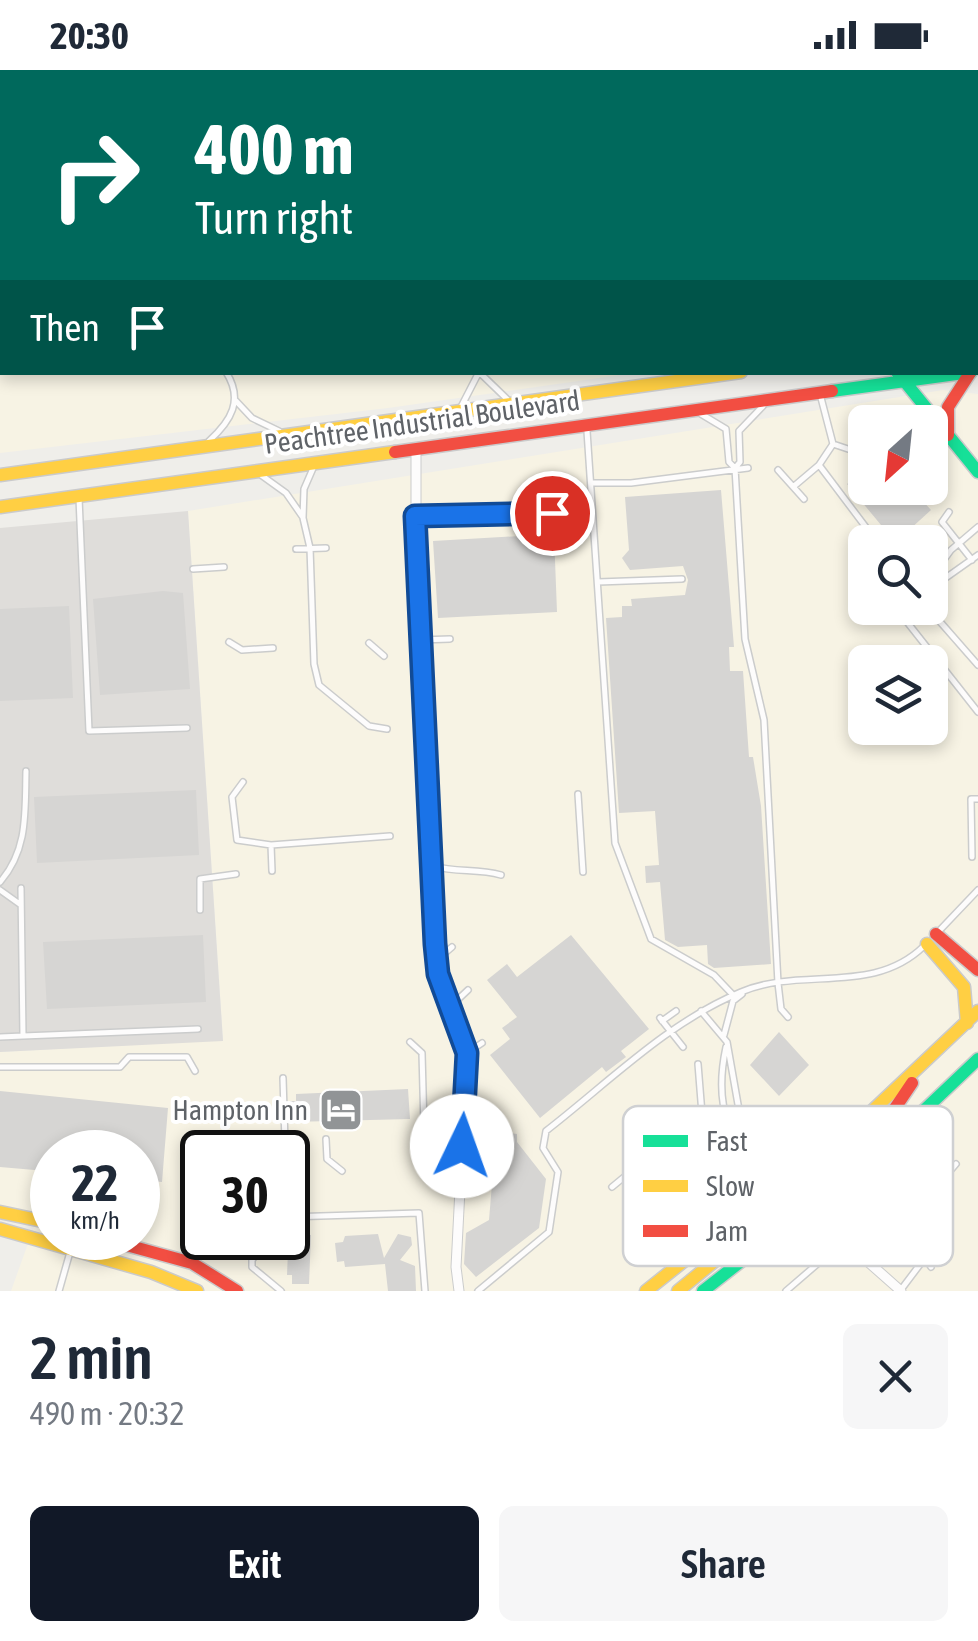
<!DOCTYPE html>
<meta charset="utf-8">
<style>
body{margin:0;font-family:"Asap Condensed",sans-serif;background:#f6f6f7;color:#1f2937;height:100vh;display:flex;flex-direction:column;font-size:38px;white-space:nowrap}
*{box-sizing:border-box;margin:0}
p{font-size:32px;color:#747a83}
.icon{flex:none;width:55px;height:55px;fill:none;stroke:currentColor;stroke-width:2;stroke-linecap:round;stroke-linejoin:round}
.map{position:relative;height:1221px;overflow:hidden}
.sheet{display:flex;flex-direction:column;background:#fff;flex:1}
.sheet>*{flex:none}
.hud{position:absolute;left:0px;top:0px;width:980px;height:305px;box-shadow:0 5px 15px #0003;background:#00695c;color:#fff;overflow:hidden}
.needle{width:65px;rotate:207deg}
.tools{position:absolute;left:848px;top:335px;display:grid;gap:20px}
.tools a{display:grid;place-items:center;width:100px;height:100px;border-radius:15px;background:#fff;box-shadow:0 5px 15px #0003;font-size:50px}
.speed{position:absolute;left:30px;top:1060px;display:flex;gap:20px;font-size:50px;font-weight:700;text-align:center}
.speed>*{display:grid;place-content:center;width:130px;height:130px;border-radius:50%;background:#fff;box-shadow:0 5px 15px #0003;line-height:1}
.speed small{font-size:25px;font-weight:400}
.speed .limit{border:5px solid #111;border-radius:15px;background:#fff;color:#111}
.pin{position:absolute;display:grid;place-items:center;width:85px;height:85px;color:#fff;margin:-42px;border:5px solid #fff;border-radius:50%;box-shadow:0 2px 10px #0007}
.me{position:absolute;width:110px;margin:-55px;rotate:3deg;stroke-linejoin:round;filter:drop-shadow(0 0 8px #0008)}
.turn{display:flex;align-items:center;gap:35px;height:210px;padding:0 30px;font-size:45px}
.turn .icon{width:130px;height:130px;stroke-width:2.5}
.turn b{display:block;font-size:70px;line-height:85px}
.then{display:flex;align-items:center;height:95px;padding:0 30px;background:#0003;gap:20px;font-size:38px}
.round{display:grid;place-items:center;flex:none;width:105px;height:105px;border-radius:15px;background:#f6f6f7}
.headline{display:flex;align-items:center;justify-content:space-between;height:170px;padding:0 30px}
h1{font-size:60px;font-weight:600;line-height:75px}
.button{display:flex;gap:20px;margin-top:auto;padding:20px 30px}
.button a{flex:1;height:115px;border-radius:15px;background:#111827;color:#fff;font-size:40px;font-weight:600;line-height:115px;text-align:center}
.button a+a{background:#f6f6f7;color:#1f2937}
.status{display:flex;justify-content:space-between;align-items:center;height:70px;padding:0 50px;background:#fff;direction:ltr}
.status svg{height:28px;fill:currentColor}
.map>svg:first-child{display:block}
.commercial{fill:#f7f3e4;fill-rule:evenodd}
.industrial{fill:#dfddda}
.building{fill:#d6d5d3}
.lines{fill:none;stroke-linecap:round;stroke-linejoin:round}
.lane-casing{stroke:#cbcccc;stroke-width:8}
.street-casing{stroke:#cbcccc;stroke-width:11}
.fast-casing{stroke:#cacacb;stroke-width:15}
.slow-casing{stroke:#cacacb;stroke-width:15}
.jam-casing{stroke:#cacacb;stroke-width:15}
.path{stroke:#cacfcc;stroke-width:2.5;stroke-dasharray:10 5;stroke-linecap:butt}
.lane{stroke:#fdfcfc;stroke-width:5}
.street{stroke:#fdfcfc;stroke-width:9}
.fast{stroke:#16e098;stroke-width:12}
.slow{stroke:#ffcf43;stroke-width:12}
.jam{stroke:#f24e42;stroke-width:12}
.route-casing{stroke:#114b97;stroke-width:25}
.route{stroke:#1a73e8;stroke-width:18}
.labels{text-anchor:middle;dominant-baseline:central;stroke-width:8;stroke-linejoin:round;paint-order:stroke}
.street-label{font-size:28px;fill:#5f6368;stroke:#fff}
.poi-label{font-size:28px;fill:#5f6368;stroke:#fff;text-anchor:end}
.key{fill:#fff;stroke:#cfd0d2;stroke-width:2.5}
.key-label{font-size:28px;fill:#5f6368}
</style>
<div class="status"><b>20:30</b><svg viewBox="0 0 49 12"><path d="M0 12V9h3v3zM5 12V6h3v6zM10 12V3h3v9zM15 12V0h3v12zM26 1h20v11H26zM47 4h2v5h-2z"/></svg></div>
<div class="map">
<svg width="978" height="1221" viewBox="0 0 978 1221">
<rect width="100%" height="100%" fill="#efeeea"/>
<!-- commercial -->
<path class="commercial" d="M0 0H978V241V2H2V302L634 303 388 338 0 383Z
M943 320 978 324V1221H11L35 1154 0 1149V982L223 970 188 441ZM865 352H930V418H865ZM865 472H930V538H865ZM865 592H930V658H865ZM52 1082H138V1168H52ZM202 1082H288V1168H202Z"/>
<!-- industrial -->
<path class="industrial" d="M188 441 223 971 0 982V458Z"/>
<!-- building -->
<path class="building" d="M859 404 865 418H879L885 425 893 418H911L931 440 897 471 889 466 883 471 875 460 881 455 847 414Z
M721 420 734 577H729L730 601H743L749 687H753L761 736 771 894 714 898 708 894 707 875 678 877 665 870 660 812 646 813 645 796 659 795 655 741 619 743 606 548 622 547V536H632L631 529 685 525 688 510 683 496 630 500 622 488 629 480 625 427Z
M554 464 557 542 438 548 433 471Z
M163 521 183 523 190 619 100 625 93 529Z
M69 536 73 628 0 631V539Z
M196 720 199 785 37 793 34 727Z
M203 865 206 932 47 939 43 872Z
M571 865 649 959 621 981 626 987 606 1002 602 997 540 1048 490 985 510 969 502 958 517 947 487 910 507 894 517 907Z
M779 962 809 995 779 1026 750 995Z
M408 1019 410 1049 291 1052 290 1031H296V1024Z
M0 1021 168 1038 162 1112 138 1110V1082H52V1099L46 1101 0 1097Z
M488 1060 517 1064V1072L546 1109 539 1158 476 1207 464 1194 466 1163 489 1150 493 1102 482 1101Z
M649 1097 671 1124 642 1146 622 1120Z
M289 1156H305V1165H311L309 1214H292V1205H287Z
M378 1164 384 1188 398 1164 411 1167 412 1175 400 1190 415 1196 416 1221H388L385 1194 345 1197 344 1191 337 1192 335 1173 343 1172 345 1166Z"/>
<g class="lines">
<defs>
<path id="lane" d="M1 0 2 4
M29 0V2
M60 0V2
M152 0V2
M964 0 966 2
M760 2H761
M0 188 2 187
M479 302 508 330
M820 324 833 374 848 379
M236 331 252 348 279 361
M462 335 479 302
M763 336 739 361 740 392 735 398 745 569 764 650 778 913 781 939 788 947
M701 344 726 359 729 392 735 398
M587 361 615 773 651 869 714 905 733 925
M209 371C231 351 244 330 226 302
M819 395 877 472
M314 396 304 419 303 448 310 478 314 594 319 615 369 656 387 659
M778 400 804 429
M261 405 286 423 302 446
M591 413H631L748 398
M793 417 819 395 833 374
M79 428 89 661 187 658
M949 442 942 452 972 490
M418 446 552 443
M296 479 326 478
M193 499 224 497
M930 509 951 480 978 457
M598 512 682 509
M930 519 978 485
M896 538 978 642
M928 538 978 595
M420 570 450 569
M229 572 242 580 273 578
M369 573 384 586
M243 712 232 727 237 770 271 775 272 801
M578 724 583 802
M271 775 390 766
M972 787 971 729H978
M433 796C457 803 477 798 501 805
M0 812C28 780 25 743 26 701
M0 820 21 835
M200 840V809L236 804
M939 861 978 820
M439 888 452 877
M452 935 468 920
M701 941 727 972 739 1040 780 1112
M660 948 683 977
M662 951 676 941
M724 965 733 931 742 924
M23 966 198 959
M0 967 23 966 21 818
M410 972 422 983 425 1095
M726 977C713 1038 728 1075 779 1113
M467 983 482 973
M698 994 702 1044 723 1085
M0 997H120L129 987H187L195 1001
M326 1069 327 1089 342 1101
M263 1082 266 1076 285 1072 283 1008
M612 1117 657 1080
M288 1147 419 1143 425 1221
M269 1168 252 1190V1197L281 1221
M925 1187 931 1197
M194 1191 205 1168
M59 1221 74 1168
M478 1221 549 1162 558 1102 543 1078 546 1061C608 1013 668 952 741 922 802 896 873 926 924 876
M786 1221 844 1171
M900 1221 949 1156 923 1133 956 1094"/>
<path id="street" d="M34 2 44 0
M0 12H2
M416 380V476L435 874 438 904 467 983 456 1197 459 1221
M806 1137 901 1221"/>
<path id="fast" d="M679 0 681 2
M897 302 978 402
M832 321 971 302
M703 1221 879 1083 978 989"/>
<path id="slow" d="M978 269V270
M0 405 741 302
M0 437 395 382
M927 874 964 917 967 953
M0 1142 52 1153
M0 1159 151 1202 197 1221
M646 1221 870 1043 978 941
M678 1221 794 1126"/>
<path id="jam" d="M948 365V337L970 303
M395 382 832 321
M936 864 978 900
M798 1129 883 1056 912 1013
M101 1168 192 1193 237 1221"/>
</defs>
<!-- lane casing -->
<use href="#lane" class="lane-casing"/>
<!-- street casing -->
<use href="#street" class="street-casing"/>
<!-- fast casing -->
<use href="#fast" class="fast-casing"/>
<!-- slow casing -->
<use href="#slow" class="slow-casing"/>
<!-- jam casing -->
<use href="#jam" class="jam-casing"/>
<!-- path -->
<path class="path" d="M899 1087 909 1098 930 1079 939 1089 916 1113 925 1121"/>
<!-- lane -->
<use href="#lane" class="lane"/>
<!-- street -->
<use href="#street" class="street"/>
<!-- fast -->
<use href="#fast" class="fast"/>
<!-- slow -->
<use href="#slow" class="slow"/>
<!-- jam -->
<use href="#jam" class="jam"/>
</g>
<g class="lines">
<defs>
<path id="route" d="M462 1076 467 983 438 904 435 874 415 446 552 443"/>
</defs>
<!-- route casing -->
<use href="#route" class="route-casing"/>
<!-- route -->
<use href="#route" class="route"/>
</g>
<!-- icons -->
<defs>
<symbol id="hotel-square" viewBox="-11 -11 22 22"><rect x="-9" y="-9" width="18" height="18" rx="4" fill="#919496" stroke="#fff"/><path d="M-6-4.5h1.5V1H6V5H4.5V3h-9V5H-6ZM-4 0a1.8 1.8 0 1 1 3.6 0ZM.5 0V-2.5h3Q6-2.5 6 0Z" fill="#fff"/></symbol>
</defs>
<g fill-rule="evenodd">
<use href="#hotel-square" x="316" y="1015" width="50" height="50"/>
</g>
<g class="labels">
<!-- street labels -->
<g class="street-label">
<text transform="translate(422 352) rotate(-8)">Peachtree Industrial Boulevard</text>
</g>
<!-- poi labels -->
<g class="poi-label">
<text x="308" y="1040">Hampton Inn</text>
</g>
</g>
<!-- legend -->
<rect x="623" y="1036" width="330" height="160" rx="15" class="key"/>
<rect x="643" y="1065" width="45" height="12" fill="#16e098"/>
<rect x="643" y="1110" width="45" height="12" fill="#ffcf43"/>
<rect x="643" y="1155" width="45" height="12" fill="#f24e42"/>
<g class="key-label">
<text x="706" y="1081">Fast</text>
<text x="706" y="1126">Slow</text>
<text x="706" y="1171">Jam</text>
</g>
</svg>
<div class="tools">
<a><svg class="needle" viewBox="-14 -14 28 28"><path d="M0-13l5 13h-10z" fill="#e53935"/><path d="M0 13l5-13h-10z" fill="#747a83"/></svg></a>
<a><svg class="icon" aria-label="search" viewBox="0 0 24 24"><circle cx="10" cy="10" r="6"/><path d="M15 15l6 6"/></svg></a>
<a><svg class="icon" aria-label="layers" viewBox="0 0 24 24"><path d="M12 4l9 5-9 5-9-5zM3 14l9 5 9-5"/></svg></a>
</div>
<div class="speed"><div>22<small>km/h</small></div><div class="limit">30</div></div>
<div class="pin" style="left:552px;top:443px;background:#d93025"><svg class="icon" aria-label="arrive" viewBox="0 0 24 24"><path d="M6 21V4h12l-3 4 3 4H6"/></svg></div>
<svg class="me" style="left:462px;top:1076px" viewBox="-20 -20 40 40"><circle r="19" fill="#fff"/><path d="M0-13L10 11 0 6-10 11z" fill="#1a73e8"/></svg>
<div class="hud">
<div class="turn"><svg class="icon" aria-label="right" viewBox="0 0 24 24"><path d="M7 20v-9h11M14 6l5 5-5 5"/></svg><div><b>400 m</b>Turn right</div></div>
<div class="then">Then<svg class="icon" aria-label="arrive" viewBox="0 0 24 24"><path d="M6 21V4h12l-3 4 3 4H6"/></svg></div>
</div>
</div>
<section class="sheet">
<div class="headline"><div><h1>2 min</h1><p>490 m · 20:32</p></div><a class="round"><svg class="icon" aria-label="close" viewBox="0 0 24 24"><path d="M6 6l12 12M18 6L6 18"/></svg></a></div>
<div class="button"><a>Exit</a><a>Share</a></div>
</section>
